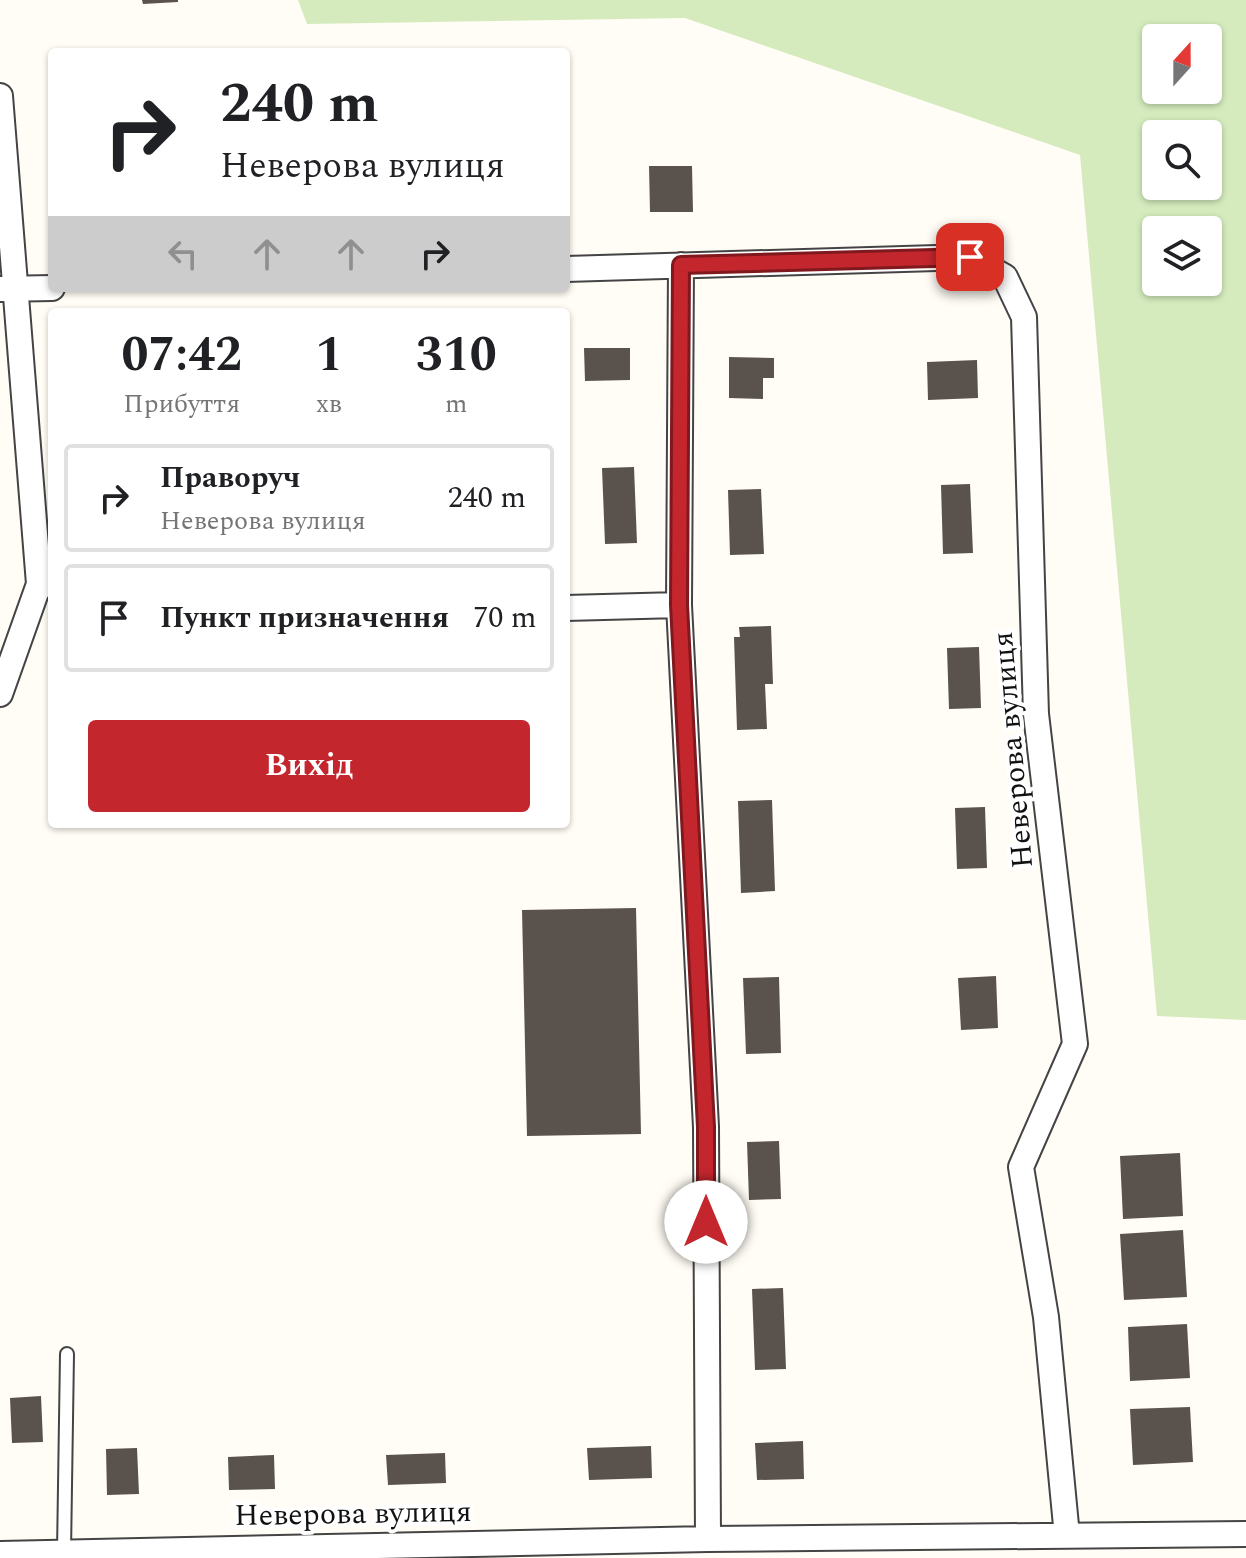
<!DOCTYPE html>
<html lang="uk">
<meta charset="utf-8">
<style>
body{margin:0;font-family:Spectral,serif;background:#f2f2f2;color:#202124;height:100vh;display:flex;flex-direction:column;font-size:30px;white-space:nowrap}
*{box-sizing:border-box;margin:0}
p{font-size:26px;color:#757577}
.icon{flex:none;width:44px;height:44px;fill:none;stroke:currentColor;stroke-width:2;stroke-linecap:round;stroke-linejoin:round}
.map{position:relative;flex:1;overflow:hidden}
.side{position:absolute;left:48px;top:308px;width:522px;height:520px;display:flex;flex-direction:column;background:#fff;border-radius:8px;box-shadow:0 2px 6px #0004}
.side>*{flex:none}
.hud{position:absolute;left:48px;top:48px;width:522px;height:244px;border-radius:8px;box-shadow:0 2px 6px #0004;background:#fff;color:#202124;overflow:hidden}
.needle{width:52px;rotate:21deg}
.tools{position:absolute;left:1142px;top:24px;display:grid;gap:16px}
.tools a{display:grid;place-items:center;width:80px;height:80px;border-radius:8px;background:#fff;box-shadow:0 2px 6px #0004;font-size:40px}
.pin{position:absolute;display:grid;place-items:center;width:68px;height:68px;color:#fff;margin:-34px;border-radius:16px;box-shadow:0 4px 12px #0006}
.me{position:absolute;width:88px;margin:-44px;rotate:0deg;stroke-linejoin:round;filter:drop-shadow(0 0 6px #0008)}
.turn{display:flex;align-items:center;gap:28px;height:168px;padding:0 40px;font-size:36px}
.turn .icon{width:104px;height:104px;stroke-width:2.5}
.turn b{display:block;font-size:56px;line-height:68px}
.lanes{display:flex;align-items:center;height:76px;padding:0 40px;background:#0003;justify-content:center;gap:40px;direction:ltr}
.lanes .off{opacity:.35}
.eta{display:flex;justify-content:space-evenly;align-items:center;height:136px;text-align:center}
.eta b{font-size:48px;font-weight:700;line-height:56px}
.action{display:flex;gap:16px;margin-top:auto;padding:16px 40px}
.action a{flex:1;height:92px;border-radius:8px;background:#c4262e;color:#fff;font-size:32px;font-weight:700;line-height:92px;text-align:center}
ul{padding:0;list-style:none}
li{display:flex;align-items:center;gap:24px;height:108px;margin:0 16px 12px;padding:0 24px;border:4px solid #e0e0e0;border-radius:8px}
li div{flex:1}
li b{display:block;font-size:30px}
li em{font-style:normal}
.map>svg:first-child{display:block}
.green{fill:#d5ebbd;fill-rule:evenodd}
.building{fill:#5a524d}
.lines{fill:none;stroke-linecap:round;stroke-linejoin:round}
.lane-casing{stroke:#444;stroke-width:16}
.street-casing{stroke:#444;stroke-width:28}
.lane{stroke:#fff;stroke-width:12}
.street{stroke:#fff;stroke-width:24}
.route-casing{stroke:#7f191e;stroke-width:20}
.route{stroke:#c4262e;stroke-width:14}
.labels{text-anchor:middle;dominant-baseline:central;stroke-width:8;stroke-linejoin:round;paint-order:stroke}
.street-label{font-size:30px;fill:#111;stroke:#fff}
</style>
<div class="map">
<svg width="1246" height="1558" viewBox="0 0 1246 1558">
<rect width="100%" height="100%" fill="#fffdf5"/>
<!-- green -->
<path class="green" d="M298 0H1246V1020L1157 1016 1080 155 685 18 307 24ZM1156 38H1208V90H1156ZM1156 134H1208V186H1156ZM1156 230H1208V282H1156Z"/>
<!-- building -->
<path class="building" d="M142 0H178V2L143 4Z
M649 166H692L693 212H650Z
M584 348H630V380L585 381Z
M729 357 774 358V378H763V399L729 398Z
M977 360 978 398 928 400 927 362Z
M634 467 637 543 605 544 602 468Z
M970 484 973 553 943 554 941 485Z
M761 489 764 554 730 555 728 490Z
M771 626 773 684H765L767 729 737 730 734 637H740L739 627Z
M979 647 981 708 949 709 947 648Z
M772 800 775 891 741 893 738 801Z
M985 807 987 868 957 869 955 808Z
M636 908 641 1134 527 1136 522 910Z
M996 976 998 1028 961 1030 958 978Z
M779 977 781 1053 746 1054 743 978Z
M779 1141 781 1199 749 1200 747 1142Z
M1180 1153 1183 1216 1123 1219 1120 1156Z
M1183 1230 1187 1297 1124 1300 1120 1234Z
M783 1288 786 1369 755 1370 752 1289Z
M1187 1324 1190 1378 1130 1381 1128 1327Z
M41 1396 43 1442 12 1443 10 1398Z
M1190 1407 1193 1462 1133 1465 1130 1409Z
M803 1441 804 1479 757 1480 755 1443Z
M651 1446 652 1478 589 1480 587 1448Z
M137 1448 139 1494 107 1495 106 1449Z
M445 1453 446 1483 388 1485 386 1455Z
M274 1455 275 1489 229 1490 228 1457Z"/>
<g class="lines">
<defs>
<path id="lane" d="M64 1552 67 1354"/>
<path id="street" d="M0 96 39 584 52 585
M681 265 679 605 706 1127 708 1539
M566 269 970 257 1005 277 1024 317 1036 714 1075 1044 1021 1167 1046 1317 1067 1536
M0 289 52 288
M566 608 679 605
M0 694 39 584
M0 1554 708 1539 1246 1534"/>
</defs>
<!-- lane casing -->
<use href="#lane" class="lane-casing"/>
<!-- street casing -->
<use href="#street" class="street-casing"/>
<!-- lane -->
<use href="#lane" class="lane"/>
<!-- street -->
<use href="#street" class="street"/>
</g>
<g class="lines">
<defs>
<path id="route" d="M706 1222V1127L679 605 681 265 970 257"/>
</defs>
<!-- route casing -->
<use href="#route" class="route-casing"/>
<!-- route -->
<use href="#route" class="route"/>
</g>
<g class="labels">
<!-- street labels -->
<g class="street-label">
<text transform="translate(1013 750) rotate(-95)">Неверова вулиця</text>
<text transform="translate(353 1514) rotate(-1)">Неверова вулиця</text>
</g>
</g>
</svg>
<div class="tools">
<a><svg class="needle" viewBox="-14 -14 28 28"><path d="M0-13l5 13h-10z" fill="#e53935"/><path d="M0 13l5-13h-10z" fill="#757577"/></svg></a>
<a><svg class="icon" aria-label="search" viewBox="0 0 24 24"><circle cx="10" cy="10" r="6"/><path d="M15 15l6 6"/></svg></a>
<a><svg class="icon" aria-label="layers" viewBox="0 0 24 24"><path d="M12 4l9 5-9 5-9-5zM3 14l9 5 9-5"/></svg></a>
</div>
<div class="pin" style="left:970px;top:257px;background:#d93025"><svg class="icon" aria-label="arrive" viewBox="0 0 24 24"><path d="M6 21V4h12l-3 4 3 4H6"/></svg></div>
<svg class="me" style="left:706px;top:1222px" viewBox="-20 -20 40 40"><circle r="19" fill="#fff"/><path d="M0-13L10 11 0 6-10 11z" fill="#c4262e"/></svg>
<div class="hud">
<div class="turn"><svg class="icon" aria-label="right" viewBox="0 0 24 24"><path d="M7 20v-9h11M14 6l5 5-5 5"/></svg><div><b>240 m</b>Неверова вулиця</div></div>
<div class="lanes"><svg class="icon off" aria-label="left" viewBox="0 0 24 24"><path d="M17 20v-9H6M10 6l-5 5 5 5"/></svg><svg class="icon off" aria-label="ahead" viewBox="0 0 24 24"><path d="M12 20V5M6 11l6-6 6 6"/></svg><svg class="icon off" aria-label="ahead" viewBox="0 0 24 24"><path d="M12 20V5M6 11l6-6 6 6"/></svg><svg class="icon" aria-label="right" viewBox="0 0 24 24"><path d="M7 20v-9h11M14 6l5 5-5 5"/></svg></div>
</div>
<section class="side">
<div class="eta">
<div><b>07:42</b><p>Прибуття</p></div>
<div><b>1</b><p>хв</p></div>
<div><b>310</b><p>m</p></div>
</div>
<ul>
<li><svg class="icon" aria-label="right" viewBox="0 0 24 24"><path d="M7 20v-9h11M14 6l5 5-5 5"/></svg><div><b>Праворуч</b><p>Неверова вулиця</p></div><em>240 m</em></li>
<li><svg class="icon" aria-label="arrive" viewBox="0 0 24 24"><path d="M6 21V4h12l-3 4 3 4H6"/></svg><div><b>Пункт призначення</b></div><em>70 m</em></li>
</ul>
<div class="action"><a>Вихід</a></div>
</section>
</div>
